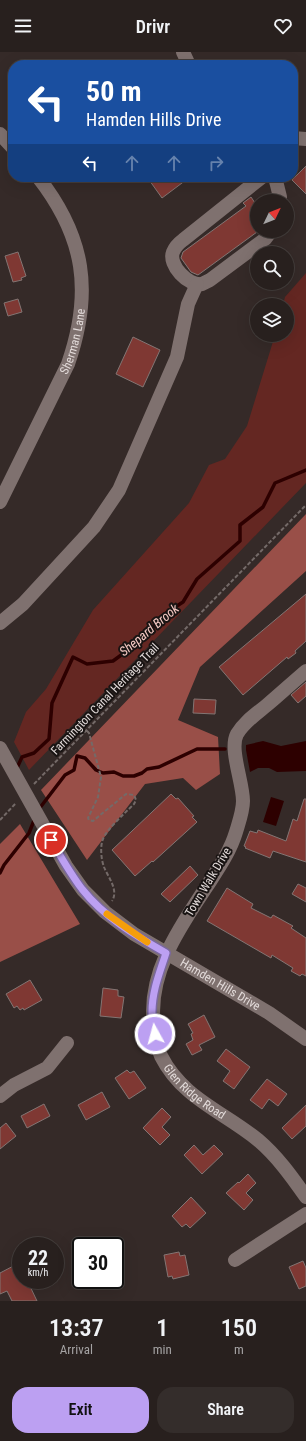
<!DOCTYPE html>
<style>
body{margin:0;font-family:"Roboto Condensed",sans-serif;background:#342d2b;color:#f1f3f6;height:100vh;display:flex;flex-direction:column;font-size:15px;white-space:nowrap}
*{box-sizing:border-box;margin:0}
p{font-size:13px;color:#a5a3a4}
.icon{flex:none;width:22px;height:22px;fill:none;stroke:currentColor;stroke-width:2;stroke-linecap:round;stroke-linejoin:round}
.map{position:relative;height:1249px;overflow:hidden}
.drawer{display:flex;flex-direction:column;background:#28201e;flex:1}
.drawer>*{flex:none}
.top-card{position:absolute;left:8px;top:8px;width:290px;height:122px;border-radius:16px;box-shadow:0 4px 16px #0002,0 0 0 1px #443e3c;background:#1a4fa0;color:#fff;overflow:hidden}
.needle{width:26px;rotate:47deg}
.controls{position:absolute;left:250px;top:142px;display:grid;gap:8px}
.controls a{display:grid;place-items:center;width:44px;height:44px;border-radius:50%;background:#28201e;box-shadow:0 4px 16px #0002,0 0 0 1px #443e3c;font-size:20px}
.speed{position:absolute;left:12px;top:1185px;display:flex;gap:8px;font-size:20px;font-weight:700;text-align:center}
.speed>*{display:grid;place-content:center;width:52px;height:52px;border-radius:50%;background:#28201e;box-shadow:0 4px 16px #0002,0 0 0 1px #443e3c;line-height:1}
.speed small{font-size:10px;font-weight:400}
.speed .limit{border:2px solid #111;border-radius:6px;background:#fff;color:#111}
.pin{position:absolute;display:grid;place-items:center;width:34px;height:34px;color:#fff;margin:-17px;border:2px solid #fff;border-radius:50%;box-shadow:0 1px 4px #0007}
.me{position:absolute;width:44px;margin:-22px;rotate:353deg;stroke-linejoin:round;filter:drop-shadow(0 0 3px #0008)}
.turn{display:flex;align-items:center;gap:14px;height:84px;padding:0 12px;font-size:18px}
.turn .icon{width:52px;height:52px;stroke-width:2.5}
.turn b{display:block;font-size:28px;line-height:34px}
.lanes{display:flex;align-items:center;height:38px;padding:0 12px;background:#0003;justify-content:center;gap:20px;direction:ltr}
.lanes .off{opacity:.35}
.eta{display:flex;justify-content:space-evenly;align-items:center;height:68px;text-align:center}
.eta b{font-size:24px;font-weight:600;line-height:28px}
.action{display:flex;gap:8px;margin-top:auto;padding:8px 12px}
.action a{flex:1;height:46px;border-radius:16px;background:#bca0f2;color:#111;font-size:16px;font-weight:600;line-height:46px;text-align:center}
.action a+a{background:#342d2b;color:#f1f3f6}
header{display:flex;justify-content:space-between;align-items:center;height:52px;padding:0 12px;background:#28201e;font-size:18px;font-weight:600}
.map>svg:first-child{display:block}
.green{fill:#642722}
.forest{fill:#994f48}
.water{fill:#2d0000}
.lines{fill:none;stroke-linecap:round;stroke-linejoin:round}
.stream{stroke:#2d0000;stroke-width:3.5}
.building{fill:#7f3833;stroke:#837573}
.path{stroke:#746a68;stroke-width:2;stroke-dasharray:4 2;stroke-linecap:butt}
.minor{stroke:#7f716f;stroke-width:14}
.route-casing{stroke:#7a689d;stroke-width:10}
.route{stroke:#bca0f2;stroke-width:7}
.slow{stroke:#f59e0b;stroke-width:7}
.labels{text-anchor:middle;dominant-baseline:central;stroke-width:4;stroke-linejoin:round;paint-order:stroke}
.street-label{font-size:12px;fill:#e3dbda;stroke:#191413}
.water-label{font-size:13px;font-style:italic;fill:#f8cbc5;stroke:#191413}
</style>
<header><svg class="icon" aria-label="menu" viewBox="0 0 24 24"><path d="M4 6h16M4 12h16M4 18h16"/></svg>Drivr<svg class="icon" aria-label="heart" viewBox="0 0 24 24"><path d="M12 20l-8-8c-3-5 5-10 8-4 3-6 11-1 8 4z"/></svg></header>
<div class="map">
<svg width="306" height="1249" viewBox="0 0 306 1249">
<rect width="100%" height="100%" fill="#352a28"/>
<!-- green -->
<path class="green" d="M306 221V431L29 718 14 690 26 660 46 637 93 558 189 451 209 413 225 407 247 374 275 283H287V253H283L285 245Z"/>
<!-- forest -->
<path class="forest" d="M306 462V519L200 615 178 668 218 685 220 722 196 738 183 726 145 732 87 808 41 738Z
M20 772 80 872 0 910V792Z"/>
<!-- water -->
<path class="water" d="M263 689 281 694 306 689V719L277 720 269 716H258L250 720 246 698V693Z
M271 745 284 749 276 774 263 770Z"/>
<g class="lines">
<!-- stream -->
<path class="stream" d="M17 716 22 705 34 701 49 687 52 651 73 605 87 612 113 609 143 587 163 563 183 550 197 527 240 489V473L263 455 275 431 306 418
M39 757 65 723 74 718 77 704 85 706 96 718 103 721 114 720 123 724H134L142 721 147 717 159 715 197 697H225
M0 821 4 813 29 781 35 766"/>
</g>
<!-- building -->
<path class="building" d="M306 114V142L292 128Z
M147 125H190L162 146Z
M251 145 257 154V180L198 223 191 220 181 206 183 200 246 154 243 151Z
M18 200 26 224 21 226 22 228 13 230 5 204Z
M18 247 22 260 8 264 4 251Z
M133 285 160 298 143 335 116 322Z
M306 542V589L295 599 296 601 288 607 287 605 243 643 219 615Z
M306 630V644L298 651 291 643Z
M194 647 216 648 215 662 193 661Z
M171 742 176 747 178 746 194 764 192 765 197 770 153 810 152 809 135 824 112 798Z
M304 747H306V810L273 799 270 806 245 796 246 795 244 794 250 779 257 781 258 778 286 789 293 767 297 769Z
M190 814 198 823 170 850 161 842Z
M298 832 306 836V850L292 842Z
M227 836 253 852 251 856 271 866 273 863 293 874 291 876 306 886V924L302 922 300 924 291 919 293 916 272 903 271 906 207 869Z
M30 928 42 948 24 958 23 956 20 958 17 954 14 956 6 942Z
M103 936 118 938V944L124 945 121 966 100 964Z
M204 963 215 985 199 993 202 998 192 1003 186 992 193 988 191 982 193 981 188 972Z
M226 997 250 1015 234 1037 223 1029 230 1019 217 1009Z
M127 1018 130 1021 134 1019 146 1036 129 1047 115 1026Z
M267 1027 287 1042 278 1054 269 1047 262 1057 250 1048Z
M102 1040 110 1055 86 1068 78 1053Z
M44 1052 50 1064 27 1076 21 1064Z
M306 1053V1074L292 1087 282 1076Z
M162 1056 171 1065 162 1075 170 1083 160 1093 143 1076Z
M6 1071 16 1084 0 1097V1076Z
M194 1093 203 1103 214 1093 223 1102 202 1122 184 1103Z
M248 1122 256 1131 246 1141 253 1148 244 1158 226 1141 238 1130 239 1131Z
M191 1145 206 1161 190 1176 186 1172 182 1175 172 1164Z
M179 1200 180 1204 185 1203 189 1223 173 1227 172 1224 168 1225 164 1203Z
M303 1209 306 1216V1234L299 1237 289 1215Z
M21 1210V1228H27L37 1249H12L7 1239 0 1242V1221Z"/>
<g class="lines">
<!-- path -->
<path class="path" d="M87 679 89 681 101 725 98 745 88 766 89 768 93 769 126 742 134 743 136 748 134 752C126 760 106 778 103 787 100 794 101 807 104 815 108 825 119 838 112 849
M34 732 306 453
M0 768 16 751"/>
<!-- minor -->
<g class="minor">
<path d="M183 0 189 13"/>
<path d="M0 82 13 96"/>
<path d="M293 86 306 87"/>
<path d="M262 125 183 188C179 191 175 195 173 200 168 213 188 234 202 232 204 231 208 229 210 228L265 187 271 179"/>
<path d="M275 125 280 145 279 149"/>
<path id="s1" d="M0 450 68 312C93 240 85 185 38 125"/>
<path d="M0 571 23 552 94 475 119 438 177 305 188 252 197 232"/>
<path id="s2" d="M306 619C293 630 280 642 267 653 256 662 244 670 237 682 229 697 243 730 243 749 243 759 239 770 236 780 230 800 218 817 207 834 180 875 147 921 154 973 155 983 157 995 161 1004 182 1046 224 1060 258 1088 277 1104 292 1125 306 1145"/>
<path id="s3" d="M0 696 66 814 83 838 105 860 134 882 269 961 306 987"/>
<path d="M0 1044 14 1033 47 1016 67 991"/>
<path d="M235 1208 306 1162"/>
</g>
</g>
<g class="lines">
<defs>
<path id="route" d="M51 788C61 805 70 821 82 837 104 865 136 884 166 901 160 920 152 939 152 960 152 967 154 975 155 982"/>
</defs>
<!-- route casing -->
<use href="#route" class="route-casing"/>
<!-- route -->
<use href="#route" class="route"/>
<!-- slow -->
<path class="slow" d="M107 862 147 890"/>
</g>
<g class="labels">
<!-- street labels -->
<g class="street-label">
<text stroke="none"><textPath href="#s1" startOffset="177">Sherman Lane</textPath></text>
<text transform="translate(105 647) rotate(-46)">Farmington Canal Heritage Trail</text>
<text transform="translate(208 830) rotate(-59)">Town Walk Drive</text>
<text stroke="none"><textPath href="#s3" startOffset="332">Hamden Hills Drive</textPath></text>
<text stroke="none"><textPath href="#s2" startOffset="489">Glen Ridge Road</textPath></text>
</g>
<!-- water labels -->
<g class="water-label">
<text transform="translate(149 578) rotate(-40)">Shepard Brook</text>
</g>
</g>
</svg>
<div class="controls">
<a><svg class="needle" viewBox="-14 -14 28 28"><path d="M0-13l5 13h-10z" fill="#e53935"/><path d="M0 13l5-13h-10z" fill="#a5a3a4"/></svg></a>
<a><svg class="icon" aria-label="search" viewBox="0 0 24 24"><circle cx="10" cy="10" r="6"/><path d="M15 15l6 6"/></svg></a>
<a><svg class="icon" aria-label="layers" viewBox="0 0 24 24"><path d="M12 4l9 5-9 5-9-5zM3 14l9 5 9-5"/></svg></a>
</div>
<div class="speed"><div>22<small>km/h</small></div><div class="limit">30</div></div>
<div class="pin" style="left:51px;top:788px;background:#d93025"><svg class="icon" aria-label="arrive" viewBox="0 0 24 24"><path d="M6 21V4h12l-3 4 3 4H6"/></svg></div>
<svg class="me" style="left:155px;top:982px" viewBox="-20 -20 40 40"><circle r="17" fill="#bca0f2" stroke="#fff" stroke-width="3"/><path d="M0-11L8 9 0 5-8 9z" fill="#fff"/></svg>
<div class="top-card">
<div class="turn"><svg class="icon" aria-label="left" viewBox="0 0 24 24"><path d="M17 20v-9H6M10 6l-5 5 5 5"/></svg><div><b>50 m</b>Hamden Hills Drive</div></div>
<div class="lanes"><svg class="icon" aria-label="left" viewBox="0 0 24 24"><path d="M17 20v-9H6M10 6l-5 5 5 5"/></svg><svg class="icon off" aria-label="ahead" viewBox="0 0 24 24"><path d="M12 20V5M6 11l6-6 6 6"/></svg><svg class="icon off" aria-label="ahead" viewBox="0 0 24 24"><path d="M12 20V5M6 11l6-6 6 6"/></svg><svg class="icon off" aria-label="right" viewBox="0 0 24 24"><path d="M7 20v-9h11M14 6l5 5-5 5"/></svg></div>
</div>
</div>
<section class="drawer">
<div class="eta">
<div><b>13:37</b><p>Arrival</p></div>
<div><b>1</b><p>min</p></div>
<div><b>150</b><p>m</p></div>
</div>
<div class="action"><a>Exit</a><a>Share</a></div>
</section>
